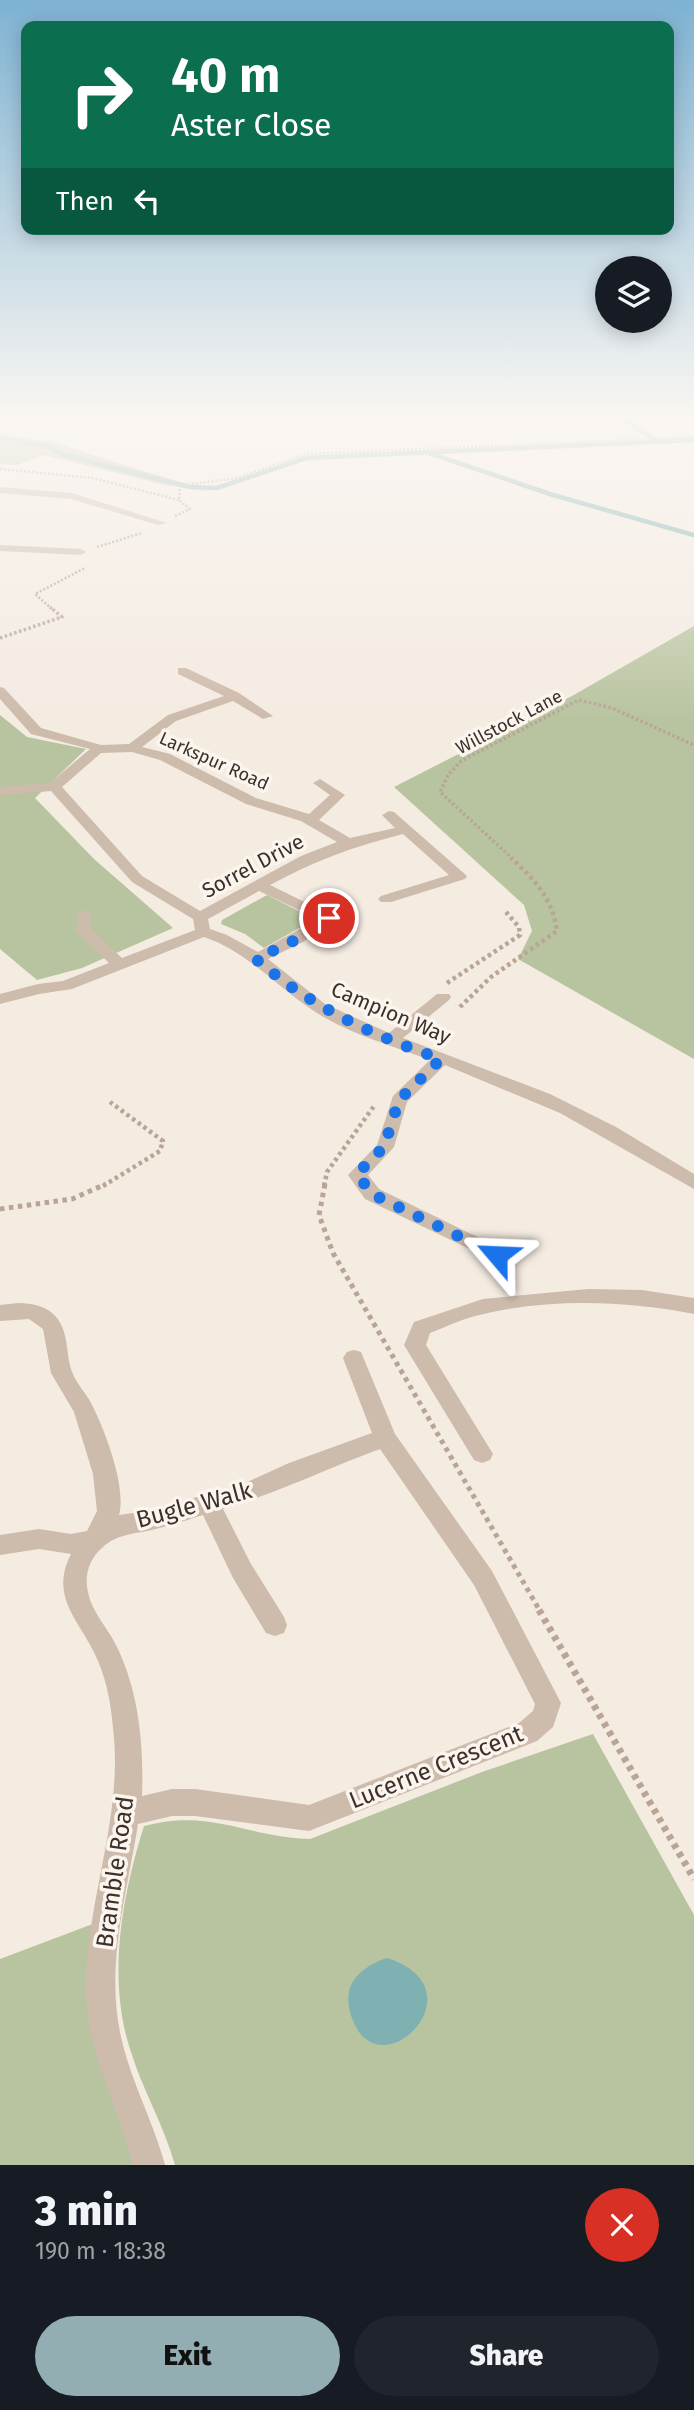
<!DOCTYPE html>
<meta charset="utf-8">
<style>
body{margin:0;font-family:"Fira Sans",sans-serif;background:#20242c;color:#f1f3f6;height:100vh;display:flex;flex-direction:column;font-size:26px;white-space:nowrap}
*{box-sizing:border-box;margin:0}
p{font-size:23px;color:#9ea1a6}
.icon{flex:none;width:38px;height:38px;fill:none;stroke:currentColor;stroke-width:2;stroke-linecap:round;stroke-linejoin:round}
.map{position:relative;height:2165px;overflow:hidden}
.side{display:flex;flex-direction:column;background:#171b24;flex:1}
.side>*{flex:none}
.hud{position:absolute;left:21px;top:21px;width:653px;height:214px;border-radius:14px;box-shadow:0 4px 18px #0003;background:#0b6e4f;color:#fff;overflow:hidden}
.controls{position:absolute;left:595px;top:256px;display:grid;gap:14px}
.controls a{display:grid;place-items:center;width:77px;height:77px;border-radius:50%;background:#171b24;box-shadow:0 4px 18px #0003;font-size:35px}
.pin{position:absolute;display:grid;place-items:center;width:60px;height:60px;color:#fff;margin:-30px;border:4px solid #fff;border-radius:50%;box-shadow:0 2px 7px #0007}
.me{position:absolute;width:77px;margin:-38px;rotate:296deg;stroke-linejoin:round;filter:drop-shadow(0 0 5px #0008)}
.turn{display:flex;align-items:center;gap:24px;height:147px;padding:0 35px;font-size:32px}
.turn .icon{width:91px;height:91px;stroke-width:2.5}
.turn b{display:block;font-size:49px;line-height:60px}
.then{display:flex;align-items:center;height:66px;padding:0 35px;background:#0003;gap:14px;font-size:26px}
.round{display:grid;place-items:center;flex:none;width:74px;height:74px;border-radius:37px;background:#20242c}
.head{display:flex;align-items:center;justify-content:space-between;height:119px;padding:0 35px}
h1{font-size:42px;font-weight:800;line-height:52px}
.cta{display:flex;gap:14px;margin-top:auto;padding:14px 35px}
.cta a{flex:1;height:80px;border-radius:42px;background:#92aeb2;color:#111;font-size:28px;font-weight:800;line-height:80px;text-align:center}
.cta a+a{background:#20242c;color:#f1f3f6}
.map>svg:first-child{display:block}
.green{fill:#b8c4a0}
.water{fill:#7fb0b2}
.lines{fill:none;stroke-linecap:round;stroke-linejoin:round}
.stream{stroke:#7fb0b2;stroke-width:4.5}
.path-far4{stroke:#b9a596;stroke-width:2.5;stroke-dasharray:2 2;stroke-linecap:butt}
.path-far3{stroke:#b9a596;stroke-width:3.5;stroke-dasharray:2.5 2.5;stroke-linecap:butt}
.path-far2{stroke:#b9a596;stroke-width:4.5;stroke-dasharray:3.5 3.5;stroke-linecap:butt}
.path-far1{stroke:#b9a596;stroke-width:5;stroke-dasharray:4.5 4.5;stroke-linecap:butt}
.path{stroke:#b9a596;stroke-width:7;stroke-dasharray:5 5;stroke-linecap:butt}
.minor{fill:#cdbbac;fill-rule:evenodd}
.route{stroke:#1a73e8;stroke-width:12;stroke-dasharray:0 21.6}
.labels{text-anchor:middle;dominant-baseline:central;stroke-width:7;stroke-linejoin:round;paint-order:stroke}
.far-street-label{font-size:18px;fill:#3b302b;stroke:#fbf5ee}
.street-label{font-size:21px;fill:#3b302b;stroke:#fbf5ee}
.near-street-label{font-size:24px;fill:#3b302b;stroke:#fbf5ee}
</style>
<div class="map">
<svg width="694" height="2165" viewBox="0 0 694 2165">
<rect width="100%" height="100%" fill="#f4ebe1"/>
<!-- green -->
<path class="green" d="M0 435 52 442 207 491 165 485 44 455 17 465 0 464Z
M694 626V1059L518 959 532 931 524 905 394 787 572 696Z
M0 715 27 737 86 749 35 798 94 859 173 928 82 968 37 980 0 949Z
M267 895 315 919 264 948 245 934 221 924 222 920Z
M593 1734 694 1915V2165H175C164 2125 142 2089 130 2049 107 1978 122 1896 144 1826 211 1808 246 1837 310 1839L482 1772Z
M106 1919 102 2001 147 2165H0V1959Z"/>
<!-- water -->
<path class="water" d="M387 1958C482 1988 383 2089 354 2023 339 1989 355 1969 387 1958Z"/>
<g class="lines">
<!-- stream -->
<path class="stream" d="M619 416 659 442
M0 437 48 447 61 454 190 487 217 488 306 458 694 440
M429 453 553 495 694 535"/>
<!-- path-far4 -->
<path class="path-far4" d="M0 469 92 478 179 500
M175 516 190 509 179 500 180 487 184 485 237 478 305 454 694 437
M97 547 142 533
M52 609 35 594 85 568"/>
<!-- path-far3 -->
<path class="path-far3" d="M0 638 62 617 50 607
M513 859 440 792 448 775 461 761 579 700 612 708 694 745"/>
<!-- path-far2 -->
<path class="path-far2" d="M447 983 520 935 519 927 506 912
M460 1007 491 977 557 931C553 899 534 879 511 858
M103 1186 160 1151 163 1141 110 1102
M324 1186 327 1172 374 1106"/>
<!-- path-far1 -->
<path class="path-far1" d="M325 1184 319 1215 333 1253 540 1611
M0 1209 72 1199 106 1184"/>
<!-- path -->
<path class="path" d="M539 1610 694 1879"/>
<!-- minor -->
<path class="minor" d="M0 487 72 493 167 523 158 525 71 499 0 493Z
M0 545 81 549 86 552 81 555 0 551Z
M178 668H186L239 693 273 716 263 719 233 701 176 721 142 747 170 754 256 798 309 814 330 795 313 783 320 779 345 795 319 820 350 838 395 828 382 815 389 811 394 812 467 876 465 879 391 902H381L378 899 381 896 449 875 403 834C355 846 314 861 270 885L337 918 303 942 268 959 325 1004 389 1033 437 994H449L451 997 449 1000 403 1038 550 1094 616 1127 694 1174V1189L560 1113 445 1065 407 1102 394 1147 368 1175 379 1189 504 1250 507 1255 504 1260 497 1262 365 1199 348 1175 377 1145 393 1096 430 1060C390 1045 346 1033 311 1009 275 985 246 951 204 937L72 989 39 994 0 1004V994L38 984 63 981 109 963 76 931 79 911H89L92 930 122 958 195 930 193 919 132 882 51 791 0 795V787L50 783 90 749 31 734 0 699V687L4 688 41 728 101 745 129 744 168 715 224 696 178 674ZM132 752 160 760 246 804 301 821 337 842 301 856 200 911 142 876 62 787 101 753ZM259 891 318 919 258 952 227 935 210 929 208 919Z
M588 1289 642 1290 694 1298V1314C624 1300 545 1298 475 1316 460 1320 445 1327 430 1333L426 1345 493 1454 490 1460 482 1463 474 1460 404 1345 414 1322 483 1299Z
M18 1303C31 1303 48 1306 57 1318 70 1335 65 1356 73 1374 77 1384 85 1392 90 1401 104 1427 127 1487 119 1515L153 1510 245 1483 289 1463 372 1433 343 1358 347 1352 354 1350 361 1352 395 1434 492 1571 561 1703 553 1727 537 1741 309 1831 195 1816H172L138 1824C127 1893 106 1962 120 2032 129 2078 153 2120 165 2165H133C118 2106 87 2054 86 1991 85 1902 124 1818 113 1728 111 1705 107 1682 98 1661 82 1622 48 1599 71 1554L39 1549 0 1555V1535L39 1529 71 1534 87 1531 97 1511 93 1474 74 1412 51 1373 43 1329 29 1319 0 1321V1305ZM380 1449 474 1585 535 1704 533 1711 519 1723 309 1805 195 1789H172L142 1796C144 1746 139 1694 118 1649 109 1629 92 1613 88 1592 84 1576 89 1559 102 1548 117 1533 137 1534 156 1529 172 1525 187 1520 203 1515L233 1578 266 1633 275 1636 284 1633 287 1625 284 1617 251 1564 223 1509C277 1493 328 1468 380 1449Z"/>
</g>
<!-- sky -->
<linearGradient id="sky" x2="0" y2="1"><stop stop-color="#7eb2d2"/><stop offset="0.58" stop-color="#faf6f2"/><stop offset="1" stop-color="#faf6f2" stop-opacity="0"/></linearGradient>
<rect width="694" height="719" fill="url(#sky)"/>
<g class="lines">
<!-- route -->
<path class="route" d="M329 918 297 939 256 959C311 1007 372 1035 441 1059L399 1100 384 1147 357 1174 372 1194 497 1255"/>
</g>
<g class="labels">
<!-- far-street labels -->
<g class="far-street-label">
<text transform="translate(509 722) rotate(-28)">Willstock Lane</text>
<text transform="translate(214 761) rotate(24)">Larkspur Road</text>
</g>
<!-- street labels -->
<g class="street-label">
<text transform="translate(253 866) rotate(-28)">Sorrel Drive</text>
<text transform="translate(391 1013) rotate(23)">Campion Way</text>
</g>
<!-- near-street labels -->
<g class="near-street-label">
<text transform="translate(194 1505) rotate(-15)">Bugle Walk</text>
<text transform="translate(436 1767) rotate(-22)">Lucerne Crescent</text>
<text transform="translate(115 1872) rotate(-82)">Bramble Road</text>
</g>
</g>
</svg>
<div class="controls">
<a><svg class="icon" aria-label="layers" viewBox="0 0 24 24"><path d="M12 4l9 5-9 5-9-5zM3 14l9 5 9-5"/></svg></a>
</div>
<div class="pin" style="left:329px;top:918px;background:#d93025"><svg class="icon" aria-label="arrive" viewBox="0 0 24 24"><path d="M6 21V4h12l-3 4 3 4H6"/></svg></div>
<svg class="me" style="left:497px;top:1255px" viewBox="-20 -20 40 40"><path d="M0-17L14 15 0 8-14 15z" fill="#1a73e8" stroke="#fff" stroke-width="4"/></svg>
<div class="hud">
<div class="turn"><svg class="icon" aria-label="right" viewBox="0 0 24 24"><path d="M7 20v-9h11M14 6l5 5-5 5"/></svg><div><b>40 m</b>Aster Close</div></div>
<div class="then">Then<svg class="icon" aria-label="left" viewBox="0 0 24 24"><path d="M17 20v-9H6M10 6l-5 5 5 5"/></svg></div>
</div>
</div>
<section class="side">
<div class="head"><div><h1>3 min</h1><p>190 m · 18:38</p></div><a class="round" style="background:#d93025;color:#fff"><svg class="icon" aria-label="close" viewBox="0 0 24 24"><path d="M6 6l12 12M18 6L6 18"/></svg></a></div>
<div class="cta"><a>Exit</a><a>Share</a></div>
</section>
